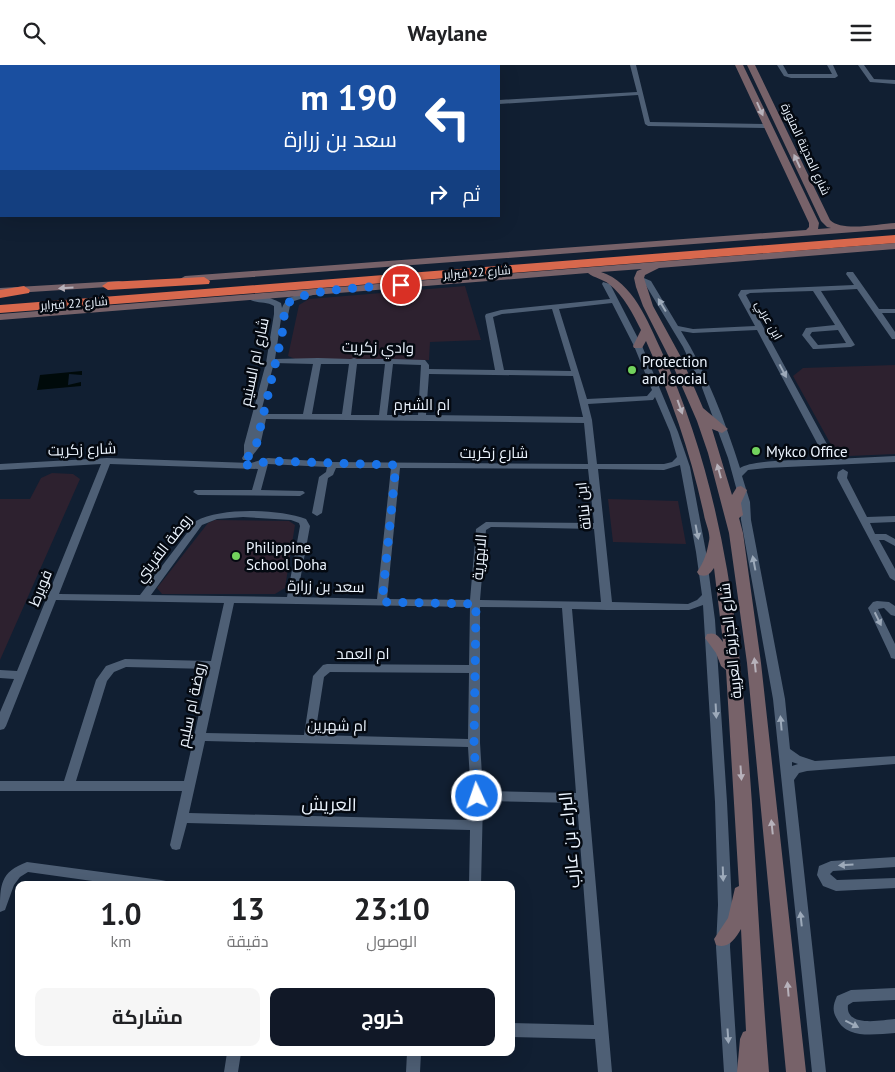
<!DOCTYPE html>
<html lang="ar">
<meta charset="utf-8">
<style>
body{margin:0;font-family:"PT Sans",Cairo,sans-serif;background:#f6f6f6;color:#202124;direction:rtl;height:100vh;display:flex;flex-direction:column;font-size:19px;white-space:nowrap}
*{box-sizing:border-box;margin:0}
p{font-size:16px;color:#757577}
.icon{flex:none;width:28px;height:28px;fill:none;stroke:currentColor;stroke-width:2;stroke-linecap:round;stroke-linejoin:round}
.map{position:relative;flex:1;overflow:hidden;direction:ltr}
.drawer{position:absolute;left:15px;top:816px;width:500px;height:175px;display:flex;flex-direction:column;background:#fff;border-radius:10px;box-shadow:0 5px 20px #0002;direction:rtl}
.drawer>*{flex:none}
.top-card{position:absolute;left:0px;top:0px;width:500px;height:152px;box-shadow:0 5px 20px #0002;direction:rtl;background:#1a4fa0;color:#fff;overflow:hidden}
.pin{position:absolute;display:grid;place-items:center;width:42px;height:42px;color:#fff;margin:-21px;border:2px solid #fff;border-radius:50%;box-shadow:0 1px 5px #0007}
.me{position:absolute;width:55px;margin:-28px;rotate:357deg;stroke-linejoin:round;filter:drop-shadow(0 0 4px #0008)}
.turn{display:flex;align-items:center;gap:18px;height:105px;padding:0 20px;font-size:22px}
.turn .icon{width:65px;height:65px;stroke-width:2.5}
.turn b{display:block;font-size:35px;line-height:42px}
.then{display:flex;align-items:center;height:48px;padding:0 20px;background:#0003;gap:10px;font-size:19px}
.eta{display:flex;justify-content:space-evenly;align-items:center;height:85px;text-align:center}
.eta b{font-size:30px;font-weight:700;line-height:35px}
.button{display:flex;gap:10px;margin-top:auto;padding:10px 20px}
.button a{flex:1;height:58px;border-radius:10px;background:#111827;color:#fff;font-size:20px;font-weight:700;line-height:58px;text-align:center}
.button a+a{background:#f6f6f6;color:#202124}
header{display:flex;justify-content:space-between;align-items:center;height:65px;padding:0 20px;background:#fff;font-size:22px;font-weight:700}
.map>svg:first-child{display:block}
.education{fill:#2d212f}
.water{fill:#000a0a}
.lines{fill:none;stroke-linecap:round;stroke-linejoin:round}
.street{fill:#4e5f75;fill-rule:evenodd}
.secondary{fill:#776269;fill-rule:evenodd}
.highway{fill:#d8684d;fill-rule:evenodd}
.oneway{fill:#b7b2bb}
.oneway2{fill:#9daaba}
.route{stroke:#1a73e8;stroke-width:9;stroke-dasharray:0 16.2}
.poi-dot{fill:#72d25d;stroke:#040911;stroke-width:2}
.labels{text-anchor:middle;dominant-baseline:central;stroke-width:5;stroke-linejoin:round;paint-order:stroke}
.far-street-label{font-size:12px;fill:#ecf4fe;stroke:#040911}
.street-label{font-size:15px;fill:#ecf4fe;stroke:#040911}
.poi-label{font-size:15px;fill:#ecf4fe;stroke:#040911;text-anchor:start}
.near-street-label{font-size:18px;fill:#ecf4fe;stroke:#040911}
</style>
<header><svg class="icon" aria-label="menu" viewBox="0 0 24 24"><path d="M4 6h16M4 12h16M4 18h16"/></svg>Waylane<svg class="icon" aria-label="search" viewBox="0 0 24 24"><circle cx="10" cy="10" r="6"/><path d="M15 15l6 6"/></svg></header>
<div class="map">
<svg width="895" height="1007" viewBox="0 0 895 1007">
<rect width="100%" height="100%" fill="#111f32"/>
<!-- education -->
<path class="education" d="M465 221 481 275 430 277 429 295 295 294 288 291 299 240 309 234Z
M895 300V389L849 391 834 385 793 311 803 303Z
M52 408 73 409 80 414 0 595V434H30L41 413Z
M608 434 678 436 686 479 613 477Z
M215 455 289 456 295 460 285 523 275 529H162L157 523 208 458Z"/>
<!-- water -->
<path class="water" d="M82 306V310L69 309 68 320 81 317V321L37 325 40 310Z"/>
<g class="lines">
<!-- street -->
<path class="street" d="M43 0H61L62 1H45Z
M81 0H103L104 1H83Z
M274 0H280V1H275Z
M327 0H333V1H328Z
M349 0H355L356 1H350Z
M377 0H383V1H378Z
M435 0H441V1H436Z
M630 0H636L650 57 767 59 770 61 767 63 648 61 645 59 638 30 499 39V35L637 27Z
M777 0H783L788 9H832L827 0H833L838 11 835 13H791L784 11Z
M858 0H864L874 14 895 15V19L870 17Z
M0 5H1V9H0Z
M1 13V17L0 18V14Z
M1 36V40L0 41V37Z
M0 50H1V54H0Z
M847 207H853L879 244H895V248H882L895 267V274H892L857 224 821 226 855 280 851 282 816 284H813L802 270 806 263 835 260 813 226 750 228 746 230 835 394 895 391V397L766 403 748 405 742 411 750 437 751 455 785 634 790 684 800 691 815 696 895 691V699L807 706 799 708 794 715 826 1007H812L773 634 741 455 740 437 728 393 701 320 683 282 645 219 635 213 639 211 651 216 678 261 693 264 755 261 738 230 741 225 854 220 846 209ZM757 265 826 395C808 395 753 394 740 403 725 356 707 308 681 266L693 268ZM838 265 846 278 818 280 810 270 812 267ZM792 697 798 699 792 701Z
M603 217 610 219 642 281 678 367 690 402 706 487 715 555 727 737 732 840 730 882 738 1007H724L716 882 718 840 715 737 703 540 689 545H607L572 544 612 1007H598L595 974 511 972V958L594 960 577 738 483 736 481 820H469L470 765 187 758 180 784 176 785 172 784 170 780 182 726H0V716H64L96 615 106 601 125 594 211 596 224 538 56 535 6 661 4 664 0 665V647L14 614 0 613V605L17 606 101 399 0 405V399L107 393 251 398 268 393 332 397 588 399 584 358 266 354 260 381 249 395H243L242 393 244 390V380L266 298 274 249V241C266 236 256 239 249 234 258 228 272 233 281 238L282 243C287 230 299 229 312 227L316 229 294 236 290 241 287 255 281 254 275 294 318 293 351 294 354 293 357 294H385L389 293 393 294 425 295 429 300V304L495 305 485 251 486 249 501 245 610 234 602 219ZM612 238 634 281 652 325 647 331 587 334 559 244ZM552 244 571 306 504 305 493 252 502 249ZM274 298 313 299 303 349H267V343H262ZM321 299H349L342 349H312ZM357 299H385L379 350H351ZM393 299 421 300 418 350H387ZM429 309 573 311 583 352 426 350ZM655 332 670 367 677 392 672 397 664 399H597L592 355 588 339 653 335ZM110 399 258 404 252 425H195L193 427 198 430 300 431 305 428 303 426 261 425 268 399 327 402 326 407 319 412 312 448 317 451 322 448 328 413 333 410 336 403H391L377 534 297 532 310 461 306 454C279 444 221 442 196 456L140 530 59 529ZM680 400 696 487 702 530 697 535 688 539 612 537 598 404 664 405ZM400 403 588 404 594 458 486 457 476 464 470 535 387 534ZM243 452 291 455 299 458 300 461 287 532 151 530 202 460 217 454ZM491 462 594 464 601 537 480 535 486 465ZM234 538 470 542 469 600 327 599 323 600 313 611 304 670 206 668ZM480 542 562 543 576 728 483 726 480 678ZM126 602 209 604 184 716H76L107 616 114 607ZM330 607 469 608 468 674 315 670 324 612ZM205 676 468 682 471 731 470 755 189 748Z
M843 404 848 407 847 413 867 452 895 451V457L870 458 875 469H886L895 474V481L884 475H879L895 504V516L890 513 837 413 838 407Z
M877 536 889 537 895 541V551L891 550 884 543 878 544 895 579V594L891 593 890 590 868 543 873 537Z
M895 792V802L833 806 830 809 837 815 895 813V823L836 826 823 821 817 810 819 801 831 796Z
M27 797 161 815 166 816 167 820H121L28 807 20 812 14 820 5 845 0 847C0 820 0 807 27 797Z
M895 923V935L853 937 848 940C845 963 882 955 895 954V968C876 969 847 975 837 954 832 946 833 940 837 931L851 925Z
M227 988H241L238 1007H224Z
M407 988H421L420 1007H406Z"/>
<!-- secondary -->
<path class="secondary" d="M735 0H743L819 158 818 164 831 163 827 162 821 156 747 0H755L830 155C842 167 878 159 895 158V164L185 217 180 214 185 211 806 165 809 162V158Z
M895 178V184L659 203 645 210 644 213 653 241 682 294 703 343 728 364 722 368 712 364 732 430 737 422 741 421 747 425 741 438 743 450 739 453 743 468 761 598 806 1007H786L747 598 729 468 708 388 697 356 670 294 643 241 636 222 634 213 637 206 642 204 601 207C633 217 648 257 661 285 728 430 741 581 752 739 757 828 762 918 769 1007H737L740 974 743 967 746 966 741 864C735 874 729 884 716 880L714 874 728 853 735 823 739 821 726 605 721 601 716 588 705 573 707 569C715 567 718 570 723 577L714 503C709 510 707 512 699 510L697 507C704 497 707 488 709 476 711 469 705 457 704 450 691 389 671 332 646 276L642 283H634L633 281 641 265C633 249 624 231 609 219 603 214 594 213 588 208L0 255V249Z
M119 216 123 217V221L0 229V223Z"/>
<!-- highway -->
<path class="highway" d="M895 170V178L0 248V240Z
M204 212 210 216 209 219 108 225 102 221 108 217Z
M24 221 30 225 29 228 0 233V225Z"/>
</g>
<!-- one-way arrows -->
<defs><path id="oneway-solid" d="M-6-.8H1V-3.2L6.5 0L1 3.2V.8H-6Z" transform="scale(1.25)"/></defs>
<g class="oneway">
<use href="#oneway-solid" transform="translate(760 44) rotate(66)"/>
<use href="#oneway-solid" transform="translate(797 96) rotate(-115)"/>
<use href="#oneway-solid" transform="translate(66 223) rotate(177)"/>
<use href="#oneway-solid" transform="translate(680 342) rotate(70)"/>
<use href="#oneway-solid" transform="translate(719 406) rotate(-105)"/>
<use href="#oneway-solid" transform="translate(755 600) rotate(-96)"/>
<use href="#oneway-solid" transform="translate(741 708) rotate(86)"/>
<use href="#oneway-solid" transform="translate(772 762) rotate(-96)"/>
<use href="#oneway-solid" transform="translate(788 924) rotate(-95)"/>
</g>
<g class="oneway2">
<use href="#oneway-solid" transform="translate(662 240) rotate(-121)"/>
<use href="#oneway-solid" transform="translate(783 306) rotate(62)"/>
<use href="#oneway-solid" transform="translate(697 467) rotate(79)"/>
<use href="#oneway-solid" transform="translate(754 498) rotate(-101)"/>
<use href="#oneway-solid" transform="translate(878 554) rotate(64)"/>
<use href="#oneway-solid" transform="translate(716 646) rotate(87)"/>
<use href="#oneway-solid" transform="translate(781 658) rotate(-95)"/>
<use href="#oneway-solid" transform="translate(846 800) rotate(177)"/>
<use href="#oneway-solid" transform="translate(723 809) rotate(88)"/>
<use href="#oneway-solid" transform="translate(801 854) rotate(-96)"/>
<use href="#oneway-solid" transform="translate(852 959) rotate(27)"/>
<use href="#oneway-solid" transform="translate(728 971) rotate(86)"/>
</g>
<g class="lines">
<!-- route -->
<path class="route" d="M401 220C380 222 293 223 285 242L282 270 256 381 242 400H254L268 396 396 400 382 537 476 539 474 678 477 731"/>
</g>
<!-- markers -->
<g class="poi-dot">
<circle cx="632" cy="305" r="5"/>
<circle cx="756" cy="386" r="5"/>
<circle cx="236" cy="491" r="5"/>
</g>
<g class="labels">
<!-- far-street labels -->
<g class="far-street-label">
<text transform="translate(806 84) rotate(65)">شارع المدينة المنورة</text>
<text transform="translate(477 207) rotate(-4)">شارع 22 فبراير</text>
<text transform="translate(74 238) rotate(-4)">شارع 22 فبراير</text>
<text transform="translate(769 255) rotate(61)">ابن عربي</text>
</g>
<!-- street labels -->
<g class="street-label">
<text transform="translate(378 282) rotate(1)">وادي زكريت</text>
<text transform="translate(254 297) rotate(-78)">شارع ام السنيم</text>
<text x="422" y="339">ام الشبرم</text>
<text transform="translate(82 384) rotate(-2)">شارع زكريت</text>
<text x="494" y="387">شارع زكريت</text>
<text transform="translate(583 441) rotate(-96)">ابن نباتة</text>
<text transform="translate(163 483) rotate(-52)">روضة القريني</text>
<text transform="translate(479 492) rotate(-85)">الابهرية</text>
<text transform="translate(326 521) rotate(1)">سعد بن زرارة</text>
<text transform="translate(40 523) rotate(-68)">فويرط</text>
<text transform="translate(730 576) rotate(-96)">شارع الجزيرة العربية</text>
<text x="363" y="588">ام العمد</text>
<text transform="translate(191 640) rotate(-78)">روضة ام سليم</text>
<text transform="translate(337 660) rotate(1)">ام شهرين</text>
</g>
<!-- poi labels -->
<g class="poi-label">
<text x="642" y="296">Protection<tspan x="642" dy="17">and social</tspan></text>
<text x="766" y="386">Mykco Office</text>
<text x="246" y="482">Philippine<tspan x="246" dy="17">School Doha</tspan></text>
</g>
<!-- near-street labels -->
<g class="near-street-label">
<text transform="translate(329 739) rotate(1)">العريش</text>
<text transform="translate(569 775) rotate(-95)">البراء بن عازب</text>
</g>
</g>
</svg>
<div class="pin" style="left:401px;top:220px;background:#d93025"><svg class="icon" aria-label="arrive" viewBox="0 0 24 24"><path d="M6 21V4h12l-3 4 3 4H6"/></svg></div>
<svg class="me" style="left:477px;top:731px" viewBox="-20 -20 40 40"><circle r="17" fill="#1a73e8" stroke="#fff" stroke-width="3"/><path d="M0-11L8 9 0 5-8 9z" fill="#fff"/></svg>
<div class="top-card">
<div class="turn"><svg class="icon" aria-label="left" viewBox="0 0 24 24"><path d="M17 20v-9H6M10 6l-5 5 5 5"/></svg><div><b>190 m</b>سعد بن زرارة</div></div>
<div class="then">ثم<svg class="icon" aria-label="right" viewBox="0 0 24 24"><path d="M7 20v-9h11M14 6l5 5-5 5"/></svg></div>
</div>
<section class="drawer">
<div class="eta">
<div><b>23:10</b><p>الوصول</p></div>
<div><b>13</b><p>دقيقة</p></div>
<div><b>1.0</b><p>km</p></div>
</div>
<div class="button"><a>خروج</a><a>مشاركة</a></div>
</section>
</div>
